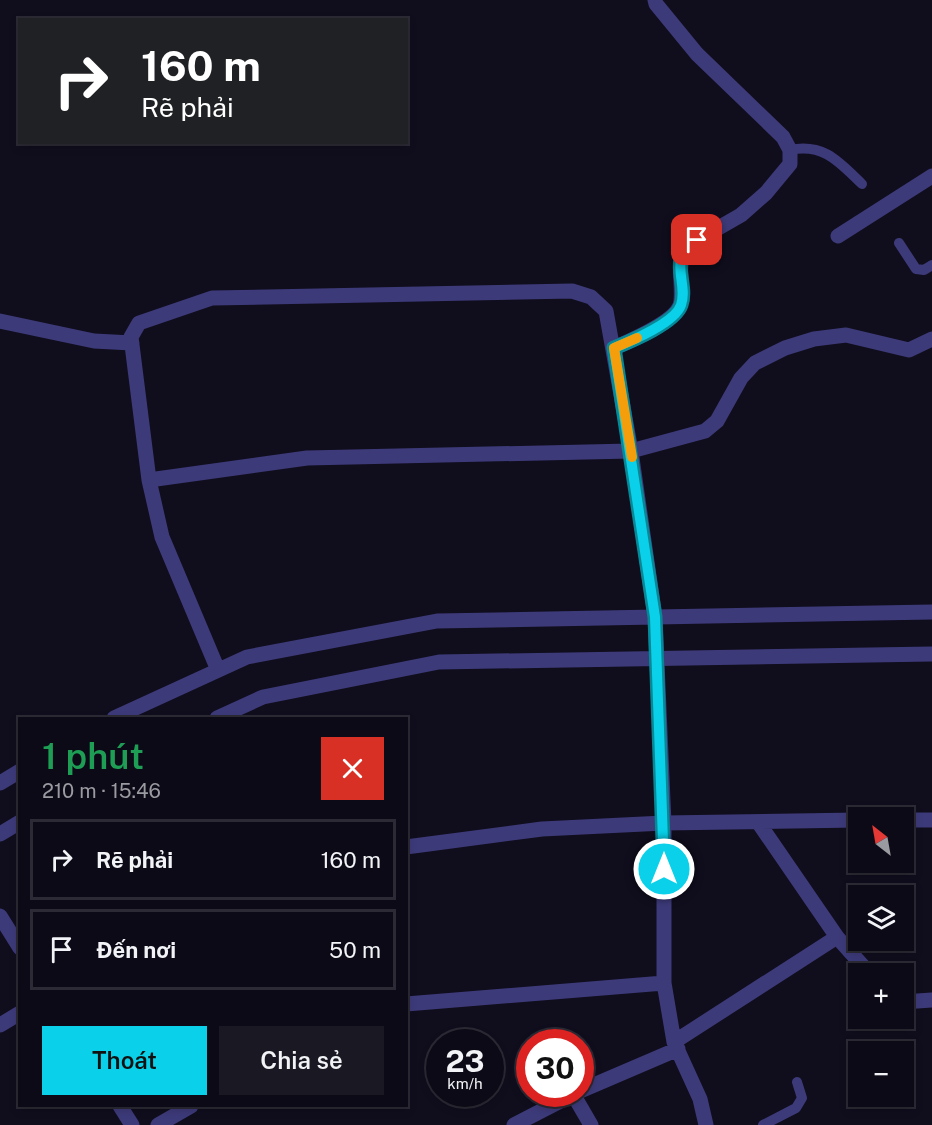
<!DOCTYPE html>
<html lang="vi">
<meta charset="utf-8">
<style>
body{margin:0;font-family:"Public Sans",sans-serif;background:#1a1823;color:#f1f3f6;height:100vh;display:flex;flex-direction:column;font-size:22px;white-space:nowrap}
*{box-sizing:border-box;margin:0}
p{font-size:20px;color:#9a9aa1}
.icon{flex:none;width:33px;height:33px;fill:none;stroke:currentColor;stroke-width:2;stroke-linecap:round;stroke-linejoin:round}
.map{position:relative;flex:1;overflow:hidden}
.side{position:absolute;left:18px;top:717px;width:390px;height:390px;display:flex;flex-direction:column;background:#0c0a16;border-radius:0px;box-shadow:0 3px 9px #0003,0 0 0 2px #2c2b35}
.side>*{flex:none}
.top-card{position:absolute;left:18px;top:18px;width:390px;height:126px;border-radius:0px;box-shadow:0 3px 9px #0003,0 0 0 2px #2c2b35;background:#202124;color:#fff;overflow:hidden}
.needle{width:39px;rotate:329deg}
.controls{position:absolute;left:848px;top:807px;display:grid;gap:12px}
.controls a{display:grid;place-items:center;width:66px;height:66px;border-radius:0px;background:#0c0a16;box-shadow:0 3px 9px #0003,0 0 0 2px #2c2b35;font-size:30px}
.speed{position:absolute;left:426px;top:1029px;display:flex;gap:12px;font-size:30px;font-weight:700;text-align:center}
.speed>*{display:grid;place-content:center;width:78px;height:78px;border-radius:50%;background:#0c0a16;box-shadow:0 3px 9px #0003,0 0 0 2px #2c2b35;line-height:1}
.speed small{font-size:15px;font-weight:400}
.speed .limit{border:9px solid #d22;background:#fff;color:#111}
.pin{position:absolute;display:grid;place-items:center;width:51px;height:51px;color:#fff;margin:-26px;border-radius:12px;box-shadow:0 3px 9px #0006}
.me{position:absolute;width:66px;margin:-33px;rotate:0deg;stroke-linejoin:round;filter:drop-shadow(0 0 4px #0008)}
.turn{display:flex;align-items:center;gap:21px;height:126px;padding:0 24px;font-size:27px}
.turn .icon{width:78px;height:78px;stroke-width:2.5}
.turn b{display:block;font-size:42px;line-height:51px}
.round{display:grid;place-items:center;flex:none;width:63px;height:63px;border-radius:0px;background:#1a1823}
.summary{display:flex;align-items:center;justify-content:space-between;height:102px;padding:0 24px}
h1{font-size:36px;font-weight:600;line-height:45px;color:#1e9e55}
.button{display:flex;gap:12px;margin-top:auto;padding:12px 24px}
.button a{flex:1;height:69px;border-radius:0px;background:#0ad1e9;color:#111;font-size:24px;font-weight:600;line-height:69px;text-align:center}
.button a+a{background:#1a1823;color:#f1f3f6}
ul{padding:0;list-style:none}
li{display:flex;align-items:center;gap:18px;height:81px;margin:0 12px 9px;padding:0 12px;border:3px solid #2c2b35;border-radius:0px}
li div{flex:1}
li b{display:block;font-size:22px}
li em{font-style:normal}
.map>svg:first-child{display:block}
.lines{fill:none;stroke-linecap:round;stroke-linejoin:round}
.service{stroke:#3d3a7a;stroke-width:10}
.minor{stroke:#3d3a7a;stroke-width:15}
.route-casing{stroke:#068897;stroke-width:15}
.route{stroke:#0ad1e9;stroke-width:10}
.slow{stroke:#f59e0b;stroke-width:10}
</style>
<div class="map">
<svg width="932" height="1125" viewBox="0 0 932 1125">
<rect width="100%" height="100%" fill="#100d1d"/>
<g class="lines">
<!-- service -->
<path class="service" d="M790 150C824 143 839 162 862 184
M899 243 916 269 924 270 932 265
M763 1125 796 1108 802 1098 797 1082"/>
<!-- minor -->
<path class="minor" d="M838 236 932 176
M0 321 94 341 132 343
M614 348C630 341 680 320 681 301 683 282 676 264 687 246L741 215 766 193 790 164V150L783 137 697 54 656 4 655 0
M149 480 307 458 631 451 705 431 717 421 741 378 755 363 785 348 814 339 846 335 909 350 932 339
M218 670 162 537 149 480 131 337 139 323 212 298 572 291 591 297 606 311 631 451 655 617 664 823V983L406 1004
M114 718 247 657 437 621 932 612
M217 718 263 697 439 662 932 654
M0 783 20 771
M903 820H932
M758 822 837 937 870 974
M0 834 20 822
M406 847 542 829 664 823 858 820
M0 916 20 948
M664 983 674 1042 700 1099 706 1125
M903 1002 932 1000
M0 1025 20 1013
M674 1042 837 937
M580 1091 678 1049
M573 1094 591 1125
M120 1106 132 1125
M158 1125 191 1106
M514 1125 574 1094"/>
</g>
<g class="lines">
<defs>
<path id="route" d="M664 869 655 617 614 348C631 341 675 323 681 305 689 282 666 259 697 240"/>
</defs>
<!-- route casing -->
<use href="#route" class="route-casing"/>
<!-- route -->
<use href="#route" class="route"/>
<!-- slow -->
<path class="slow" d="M632 457 614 348 637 338"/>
</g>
</svg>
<div class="controls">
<a><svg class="needle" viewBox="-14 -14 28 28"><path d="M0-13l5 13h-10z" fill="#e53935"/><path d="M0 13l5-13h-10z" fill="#9a9aa1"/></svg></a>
<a><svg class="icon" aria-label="layers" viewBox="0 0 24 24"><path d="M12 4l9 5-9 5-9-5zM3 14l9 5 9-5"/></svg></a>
<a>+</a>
<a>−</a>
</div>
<div class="speed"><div>23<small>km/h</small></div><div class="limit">30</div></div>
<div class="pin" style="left:697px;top:240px;background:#d93025"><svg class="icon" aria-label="arrive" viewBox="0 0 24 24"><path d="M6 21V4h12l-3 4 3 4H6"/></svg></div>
<svg class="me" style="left:664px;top:869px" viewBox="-20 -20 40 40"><circle r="17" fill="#0ad1e9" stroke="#fff" stroke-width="3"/><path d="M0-11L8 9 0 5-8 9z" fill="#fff"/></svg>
<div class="top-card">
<div class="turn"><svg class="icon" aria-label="right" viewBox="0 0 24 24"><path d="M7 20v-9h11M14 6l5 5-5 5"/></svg><div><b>160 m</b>Rẽ phải</div></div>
</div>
<section class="side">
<div class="summary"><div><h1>1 phút</h1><p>210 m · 15:46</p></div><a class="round" style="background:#d93025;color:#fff"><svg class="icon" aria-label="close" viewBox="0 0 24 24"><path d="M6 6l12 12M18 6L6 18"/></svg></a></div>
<ul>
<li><svg class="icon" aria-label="right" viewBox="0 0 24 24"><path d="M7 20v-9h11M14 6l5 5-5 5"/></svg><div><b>Rẽ phải</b></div><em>160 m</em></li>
<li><svg class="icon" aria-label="arrive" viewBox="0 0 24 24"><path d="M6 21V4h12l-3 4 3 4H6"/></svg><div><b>Đến nơi</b></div><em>50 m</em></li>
</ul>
<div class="button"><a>Thoát</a><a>Chia sẻ</a></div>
</section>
</div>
